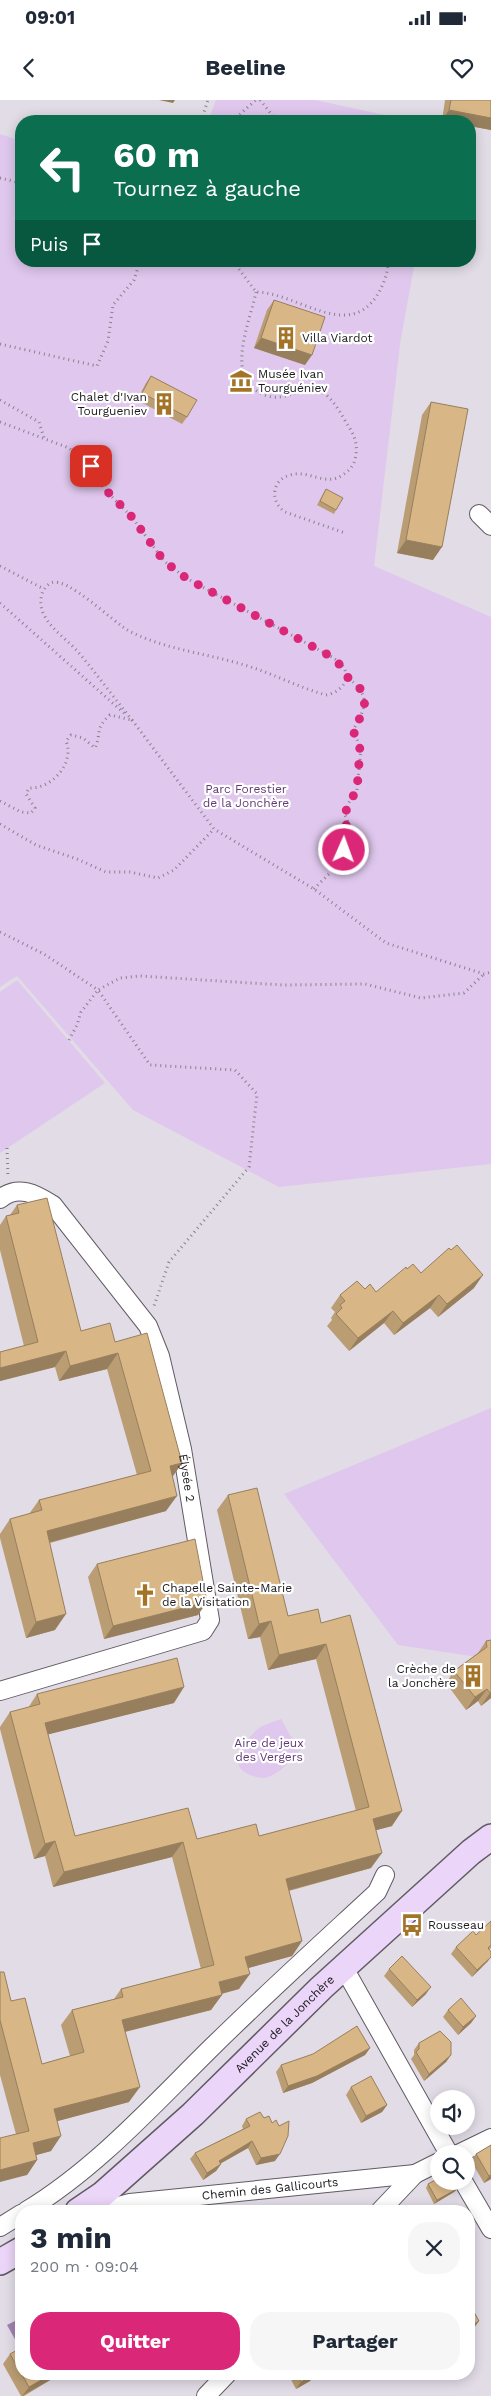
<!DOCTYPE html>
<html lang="fr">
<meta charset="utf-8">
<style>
body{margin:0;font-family:"Work Sans",sans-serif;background:#f6f6f7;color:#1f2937;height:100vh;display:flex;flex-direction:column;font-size:19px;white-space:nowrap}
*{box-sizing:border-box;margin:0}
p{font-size:16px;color:#747a83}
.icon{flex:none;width:28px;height:28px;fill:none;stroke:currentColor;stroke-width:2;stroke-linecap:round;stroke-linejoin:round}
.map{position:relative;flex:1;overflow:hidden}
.side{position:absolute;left:15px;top:2105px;width:460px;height:175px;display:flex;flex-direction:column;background:#fff;border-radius:20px;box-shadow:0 2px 12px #0003}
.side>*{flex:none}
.banner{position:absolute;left:15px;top:15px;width:461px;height:152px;border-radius:20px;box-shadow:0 2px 12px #0003;background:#0b6e4f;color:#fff;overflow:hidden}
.buttons{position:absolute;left:430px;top:1990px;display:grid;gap:10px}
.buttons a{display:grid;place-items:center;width:45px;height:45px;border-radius:50%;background:#fff;box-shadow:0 2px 12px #0003;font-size:25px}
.pin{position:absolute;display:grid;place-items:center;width:42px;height:42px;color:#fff;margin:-21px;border-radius:10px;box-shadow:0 2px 8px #0006}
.me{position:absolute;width:55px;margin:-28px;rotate:2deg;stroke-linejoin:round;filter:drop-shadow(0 0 4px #0008)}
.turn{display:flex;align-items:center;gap:18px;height:105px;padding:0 15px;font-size:22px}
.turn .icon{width:65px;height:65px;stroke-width:2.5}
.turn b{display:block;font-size:35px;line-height:42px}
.then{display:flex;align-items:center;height:48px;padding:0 15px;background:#0003;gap:10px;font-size:19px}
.round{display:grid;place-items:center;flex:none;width:52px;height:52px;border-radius:20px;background:#f6f6f7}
.head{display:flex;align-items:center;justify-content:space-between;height:85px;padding:0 15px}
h1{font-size:30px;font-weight:700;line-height:38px}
.button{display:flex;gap:10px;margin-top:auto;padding:10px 15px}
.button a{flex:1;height:58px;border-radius:20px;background:#db2777;color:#fff;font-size:20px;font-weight:700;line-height:58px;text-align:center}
.button a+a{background:#f6f6f7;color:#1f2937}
.status{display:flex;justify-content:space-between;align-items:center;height:35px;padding:0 25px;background:#fff;direction:ltr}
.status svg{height:14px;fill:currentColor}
header{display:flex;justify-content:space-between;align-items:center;height:65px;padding:0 15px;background:#fff;font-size:22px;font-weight:700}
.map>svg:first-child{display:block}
.green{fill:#dfc7ed}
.water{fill:#a083b1}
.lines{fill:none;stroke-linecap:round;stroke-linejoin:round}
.street-casing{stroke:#605a63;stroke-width:20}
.secondary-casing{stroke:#605a63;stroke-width:28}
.path{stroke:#88838b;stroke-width:3;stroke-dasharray:1 4;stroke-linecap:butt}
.street{stroke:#fff;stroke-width:18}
.secondary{stroke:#ebd5f8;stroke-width:25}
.wall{fill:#ba9d73}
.shaded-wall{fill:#977f5e}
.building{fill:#d8b686;stroke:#977f5e}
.route{stroke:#db2777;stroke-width:9;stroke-dasharray:0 16.2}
.labels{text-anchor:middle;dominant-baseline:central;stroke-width:4.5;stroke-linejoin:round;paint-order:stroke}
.poi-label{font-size:12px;fill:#1b191d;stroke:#fff;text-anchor:start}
.park-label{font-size:12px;fill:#603975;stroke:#fff}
.street-label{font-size:12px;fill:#1b191d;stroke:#fff}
</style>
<div class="status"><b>09:01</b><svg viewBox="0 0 49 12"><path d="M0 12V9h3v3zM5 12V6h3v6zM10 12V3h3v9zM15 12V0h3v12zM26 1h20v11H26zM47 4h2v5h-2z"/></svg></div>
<header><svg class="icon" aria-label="back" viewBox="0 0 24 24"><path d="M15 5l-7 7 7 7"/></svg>Beeline<svg class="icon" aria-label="heart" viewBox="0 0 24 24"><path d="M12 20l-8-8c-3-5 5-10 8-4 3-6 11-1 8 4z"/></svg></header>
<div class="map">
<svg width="491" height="2296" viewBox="0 0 491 2296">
<rect width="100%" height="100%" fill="#e2dce6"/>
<!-- green -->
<path class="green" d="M216 0H315L413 21H208Z
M0 34 21 41V161H415L400 244 374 466 491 517V1064L279 1087 133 1010 17 876 0 887Z
M17 880 105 983 0 1053V892Z
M491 1308V1559L398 1545 284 1394Z
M281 1619 290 1635 301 1649C292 1659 279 1675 265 1678 259 1678 251 1676 246 1673 226 1662 248 1637 259 1628 265 1624 274 1622 281 1619Z"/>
<!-- water -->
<path class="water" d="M17 2220 21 2226V2250L7 2225Z"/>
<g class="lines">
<defs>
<g id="street">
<path d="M479 414 491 426"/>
<path id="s1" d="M0 1099C18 1084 36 1094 53 1105L148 1226 160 1256 182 1349 210 1520 203 1531 0 1591"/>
<path d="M344 1868 449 2054"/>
<path d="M458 2054 491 2038"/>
<path d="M463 2081 491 2129"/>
<path id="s2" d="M103 2094 115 2107 130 2103 415 2074 439 2062"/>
<path d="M26 2111C97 2068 154 2004 213 1946 267 1893 322 1843 377 1792L385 1775"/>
<path d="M380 2111 415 2074"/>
<path d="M0 2127 21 2114"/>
<path d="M206 2296 227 2274"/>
</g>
<g id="secondary">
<path id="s3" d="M78 2111 103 2094 193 2014 321 1888 471 1752 491 1737"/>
<path d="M0 2162 21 2150"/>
</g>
</defs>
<!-- street casing -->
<use href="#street" class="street-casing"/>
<!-- secondary casing -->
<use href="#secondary" class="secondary-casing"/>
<!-- path -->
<path class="path" d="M260 0 277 21
M201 21 208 0
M232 21 256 0
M0 78 21 83
M233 161 256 192C298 193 346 240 376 197 383 186 388 174 388 161
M256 192C251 219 226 273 257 291 263 295 271 298 278 297 291 297 306 286 318 290 333 296 341 315 349 327 356 338 358 347 355 359 354 365 349 371 344 374 326 388 309 369 290 375 271 380 270 402 285 412L345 433
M0 244 97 266 108 241 113 205 134 180 140 161
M0 300 39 322 44 338
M0 322 69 348 91 366 104 389 131 416 164 461 186 478 332 557C335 559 340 562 342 565 353 579 340 593 326 595 297 587 270 572 241 564 204 553 164 549 129 531 113 522 66 475 51 483 40 489 39 503 43 513 51 530 67 539 78 552 97 574 114 598 132 620
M0 466 44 489
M0 503 125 614
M132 620 214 729 314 789 386 843 484 874 491 872
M0 701 21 712 31 713 35 708 26 694 29 688C52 689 75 663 66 641L71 635 83 638 95 648C102 633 94 629 110 615L132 620
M0 724 36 745 77 759 106 772H130L158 778 174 770 214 729
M314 789C324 778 339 767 344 752 347 740 338 740 348 722L345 715 348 704 357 690 361 649 353 630C368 605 370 595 346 576
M0 832 44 854 98 890 120 878 140 876 283 885 365 884 421 898 464 893 484 874
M69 940 77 925 81 912 98 890 150 965 235 970 257 994 249 1067 169 1162 154 1206
M7 1048 8 1077"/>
<!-- street -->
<use href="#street" class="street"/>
<!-- secondary -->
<use href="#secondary" class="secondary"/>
</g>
<!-- wall -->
<path class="wall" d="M445 0H491V30L470 26V21H442Z
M274 200 305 265 254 248 267 210Z
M151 276 187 317 182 324 137 300 146 283Z
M431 302 433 460 397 453 422 315Z
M326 389 336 410 334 414 317 405Z
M17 1105 81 1231 115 1242 182 1363 172 1377 166 1411 50 1443 55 1530 26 1538 0 1438V1434L10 1419 29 1414 39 1400 137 1375 107 1269 59 1281 55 1267 0 1281V1252L24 1246 0 1150V1125L6 1116 10 1115Z
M421 1173 474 1188 438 1217 430 1208 394 1235 384 1223 349 1251 327 1226 332 1220 331 1218 335 1212 331 1208 340 1195 365 1189 376 1192Z
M228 1395 288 1516 321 1523 392 1726 376 1730 371 1768 289 1791 302 1841 292 1856 248 1868 239 1889 222 1894 211 1910 125 1932 129 2002 57 2021 51 2051 36 2055 37 2060 27 2075 0 1975V1872L11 1901 42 1964 70 1956 61 1925 72 1910 114 1899 121 1889 201 1869 172 1757 53 1787 45 1756 34 1759 0 1629V1627L10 1612 28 1608 37 1594 174 1603 48 1634 75 1736 197 1739 259 1736 356 1711 316 1559 268 1570 260 1537 248 1539 217 1410Z
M97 1464 198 1515 104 1539 88 1477Z
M491 1540V1598L481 1606 478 1601 466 1610 446 1583 454 1571 478 1553 486 1541Z
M491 1821V1848L489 1850 488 1861 472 1877 451 1854 456 1847 476 1835Z
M389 1869 426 1894 412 1907 384 1876Z
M448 1910 476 1916 471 1923 458 1935 443 1917Z
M419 1943 451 1955 446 1962 424 1981 411 1959 414 1955V1950Z
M370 1948 365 1955 312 1983 283 1993 276 1972 281 1965Z
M351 1987 387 2005 382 2012 361 2023 346 1995Z
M246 2019 275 2061 256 2065 248 2048 220 2064H221L216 2071 203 2080 190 2059 195 2053 243 2029 242 2026Z
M491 2045V2079L484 2083 471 2061 476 2054Z
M428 2084 457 2089 454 2092 434 2104 426 2088Z
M10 2254 57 2276 24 2296H21L3 2264Z
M288 2274H315L310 2281 296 2289Z"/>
<!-- shaded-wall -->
<path class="shaded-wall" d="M159 0H175L173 3Z
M449 10 491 18V30L470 26V21H442Z
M261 238 312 255 305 265 254 248Z
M406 440 442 447 433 460 397 453Z
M483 1175 474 1188 438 1217 447 1204Z
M439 1195 430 1208 394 1235 403 1223Z
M393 1211 384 1223 349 1251 358 1238Z
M66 1251 55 1267 0 1281V1268Z
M118 1253 107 1269 59 1281 70 1266Z
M182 1363 171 1379 170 1366Z
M177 1396 166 1411 36 1446 47 1431Z
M207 1502 198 1515 104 1539 113 1526Z
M66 1514 55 1530 26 1538 36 1522Z
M271 1521 260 1537 248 1539 259 1524Z
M326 1544 316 1559 268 1570 279 1555Z
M184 1587 174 1603 34 1638 45 1623Z
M487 1589 478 1601 466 1610 475 1597Z
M490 1593H491V1598L481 1606Z
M402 1711 392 1726 362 1734 373 1719Z
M55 1741 45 1756 34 1759 45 1744Z
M183 1742 172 1757 53 1787 64 1772Z
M382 1753 371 1768 275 1794 286 1779Z
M302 1841 292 1856 234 1872 245 1857Z
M491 1857 488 1861 472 1877 477 1870Z
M250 1874 239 1889 208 1897 219 1882Z
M431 1887 426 1894 412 1907 417 1900Z
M222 1895 211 1910 112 1935 122 1920Z
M476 1916 471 1923 458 1935 463 1927Z
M370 1948 365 1955 312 1983 283 1993 288 1986Z
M451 1955 446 1962 424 1981 429 1974Z
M140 1987 129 2002 43 2025 54 2009Z
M387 2005 382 2012 361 2023 366 2016Z
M61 2036 51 2051 22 2059 33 2043Z
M252 2041 248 2048 214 2067 219 2061Z
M280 2054 275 2061 256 2065 261 2058Z
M37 2060 27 2075 0 2082V2070Z
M221 2064 216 2071 203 2080 207 2073Z
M491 2075V2079L484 2083 489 2076Z
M457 2089 454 2092 434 2104 437 2100Z
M479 2221 474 2228 469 2231V2227Z
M52 2274H59L57 2276 22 2296 29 2287Z
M315 2274 310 2281 296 2289 301 2282Z"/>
<!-- building -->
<path class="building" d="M451 0H491V18L449 10Z
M274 200 325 217 312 255 261 238Z
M151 276 197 300 187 317 142 293Z
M431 302 468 309 442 447 406 440Z
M326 389 343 398 336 410 320 401Z
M47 1098 81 1231 110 1223 115 1242 147 1233 182 1363 170 1366 177 1396 47 1431 66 1514 36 1522 10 1419 42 1410 39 1400 151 1371 118 1253 70 1266 66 1251 0 1268V1252L38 1242 6 1116 19 1113 17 1105Z
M457 1145 483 1175 447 1204 439 1195 403 1223 393 1211 358 1238 336 1214 342 1208 340 1205 345 1201 340 1195 357 1181 365 1189 370 1184 376 1192 406 1167 407 1169 413 1164 421 1173 449 1148 451 1150Z
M257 1388 288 1516 318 1509 321 1523 350 1515 402 1711 373 1719 382 1753 286 1779 302 1841 245 1857 250 1874 219 1882 222 1895 122 1920 140 1987 54 2009 61 2036 33 2043 37 2060 0 2070V2038L29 2031 0 1920V1872H4L11 1901 25 1898 42 1964 84 1952 72 1910 123 1897 121 1889 214 1865 183 1742 64 1772 55 1741 45 1744 10 1612 40 1604 37 1594 177 1558 184 1587 45 1623 75 1736 188 1708 197 1739 256 1724 259 1736 369 1707 326 1544 279 1555 271 1521 259 1524 228 1395Z
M195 1439 207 1502 113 1526 97 1464Z
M491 1540V1593H490L487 1589 475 1597 454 1571 487 1547 486 1541Z
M491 1821V1845L488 1848 491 1852V1857L477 1870 456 1847 473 1831 476 1835Z
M402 1856 431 1887 417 1900 389 1869Z
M461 1898 476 1916 463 1927 448 1910Z
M357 1926 370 1948 317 1976 288 1986 281 1965 313 1954Z
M440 1931 451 1942V1955L429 1974 416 1952 419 1949V1943Z
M371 1976 387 2005 366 2016 351 1987Z
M260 2012 264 2018 269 2016 272 2023 276 2020 279 2026 289 2021 288 2036 280 2054 261 2058 252 2041 219 2061 221 2064 207 2073 195 2053 250 2026 246 2019Z
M491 2045V2075L489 2076 476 2054Z
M439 2078V2081H452L457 2089 437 2100 428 2084Z
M287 2106 293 2111 295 2109 299 2111H265V2109Z
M440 2106 443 2111H431Z
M469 2203 479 2221 469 2227Z
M21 2248V2274H52L29 2287 10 2254Z
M297 2274H315L301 2282Z"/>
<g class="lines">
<!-- route -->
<path class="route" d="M91 366 104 388 131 416 164 461 186 478 332 557C341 564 340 567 346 575 349 580 355 582 358 586 371 601 362 615 353 630L360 649 357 690 348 704 345 715 348 722 341 734 344 750"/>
</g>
<!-- icons -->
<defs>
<symbol id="building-bare" viewBox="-9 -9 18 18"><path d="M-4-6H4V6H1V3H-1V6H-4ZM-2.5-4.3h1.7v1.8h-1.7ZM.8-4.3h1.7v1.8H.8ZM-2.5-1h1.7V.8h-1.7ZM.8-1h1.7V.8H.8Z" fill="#a37427" stroke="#fff" stroke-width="2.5" paint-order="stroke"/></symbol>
<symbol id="museum-bare" viewBox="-9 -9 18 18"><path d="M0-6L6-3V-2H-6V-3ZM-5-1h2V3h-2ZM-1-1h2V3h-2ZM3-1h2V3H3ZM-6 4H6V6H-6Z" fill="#a37427" stroke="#fff" stroke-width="2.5" paint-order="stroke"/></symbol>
<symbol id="church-bare" viewBox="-9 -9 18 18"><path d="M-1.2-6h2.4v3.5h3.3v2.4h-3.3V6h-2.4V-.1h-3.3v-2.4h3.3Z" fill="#a37427" stroke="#fff" stroke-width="2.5" paint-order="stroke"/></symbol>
<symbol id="bus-bare" viewBox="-9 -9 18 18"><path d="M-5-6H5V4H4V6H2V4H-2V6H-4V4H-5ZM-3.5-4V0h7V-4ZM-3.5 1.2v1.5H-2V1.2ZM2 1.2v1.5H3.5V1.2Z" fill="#a37427" stroke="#fff" stroke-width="2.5" paint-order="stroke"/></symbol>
</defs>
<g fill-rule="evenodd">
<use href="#building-bare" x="270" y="222" width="32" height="32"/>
<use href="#museum-bare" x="225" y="265" width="32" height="32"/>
<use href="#building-bare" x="148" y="288" width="32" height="32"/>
<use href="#church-bare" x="129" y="1479" width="32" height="32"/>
<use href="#building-bare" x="457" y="1560" width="32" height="32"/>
<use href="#bus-bare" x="396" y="1809" width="32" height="32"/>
</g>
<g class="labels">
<!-- poi labels -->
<g class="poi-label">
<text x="302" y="238">Villa Viardot</text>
<text x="258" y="274">Musée Ivan<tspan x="258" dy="14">Tourguéniev</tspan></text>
<text x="147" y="297" text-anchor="end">Chalet d'Ivan<tspan x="147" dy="14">Tourgueniev</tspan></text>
<text x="162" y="1488">Chapelle Sainte-Marie<tspan x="162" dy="14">de la Visitation</tspan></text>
<text x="456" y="1569" text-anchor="end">Crèche de<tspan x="456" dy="14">la Jonchère</tspan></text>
<text x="428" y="1825">Rousseau</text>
</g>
<!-- park labels -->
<g class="park-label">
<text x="246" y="689">Parc Forestier<tspan x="246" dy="14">de la Jonchère</tspan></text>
<text x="269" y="1643">Aire de jeux<tspan x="269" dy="14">des Vergers</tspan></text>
</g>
<!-- street labels -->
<g class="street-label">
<text stroke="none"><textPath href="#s1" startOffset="369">Élysée 2</textPath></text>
<text stroke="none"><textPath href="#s3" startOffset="279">Avenue de la Jonchère</textPath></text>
<text stroke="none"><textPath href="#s2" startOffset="174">Chemin des Gallicourts</textPath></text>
</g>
</g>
</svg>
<div class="buttons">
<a><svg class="icon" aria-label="sound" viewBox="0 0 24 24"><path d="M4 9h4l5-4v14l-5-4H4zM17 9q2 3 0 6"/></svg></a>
<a><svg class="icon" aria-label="search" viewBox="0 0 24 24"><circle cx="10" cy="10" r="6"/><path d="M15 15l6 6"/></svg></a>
</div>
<div class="pin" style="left:91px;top:366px;background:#d93025"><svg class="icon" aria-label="arrive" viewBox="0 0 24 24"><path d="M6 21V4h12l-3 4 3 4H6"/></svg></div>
<svg class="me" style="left:344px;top:750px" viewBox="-20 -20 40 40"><circle r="17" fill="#db2777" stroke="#fff" stroke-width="3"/><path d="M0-11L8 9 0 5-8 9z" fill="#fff"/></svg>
<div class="banner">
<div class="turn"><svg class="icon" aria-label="left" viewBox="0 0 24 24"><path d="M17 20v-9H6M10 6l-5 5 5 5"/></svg><div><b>60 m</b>Tournez à gauche</div></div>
<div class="then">Puis<svg class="icon" aria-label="arrive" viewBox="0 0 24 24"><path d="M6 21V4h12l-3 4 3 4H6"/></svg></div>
</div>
<section class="side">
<div class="head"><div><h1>3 min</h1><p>200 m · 09:04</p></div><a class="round"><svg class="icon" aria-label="close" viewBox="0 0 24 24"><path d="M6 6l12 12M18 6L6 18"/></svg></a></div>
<div class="button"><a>Quitter</a><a>Partager</a></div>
</section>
</div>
